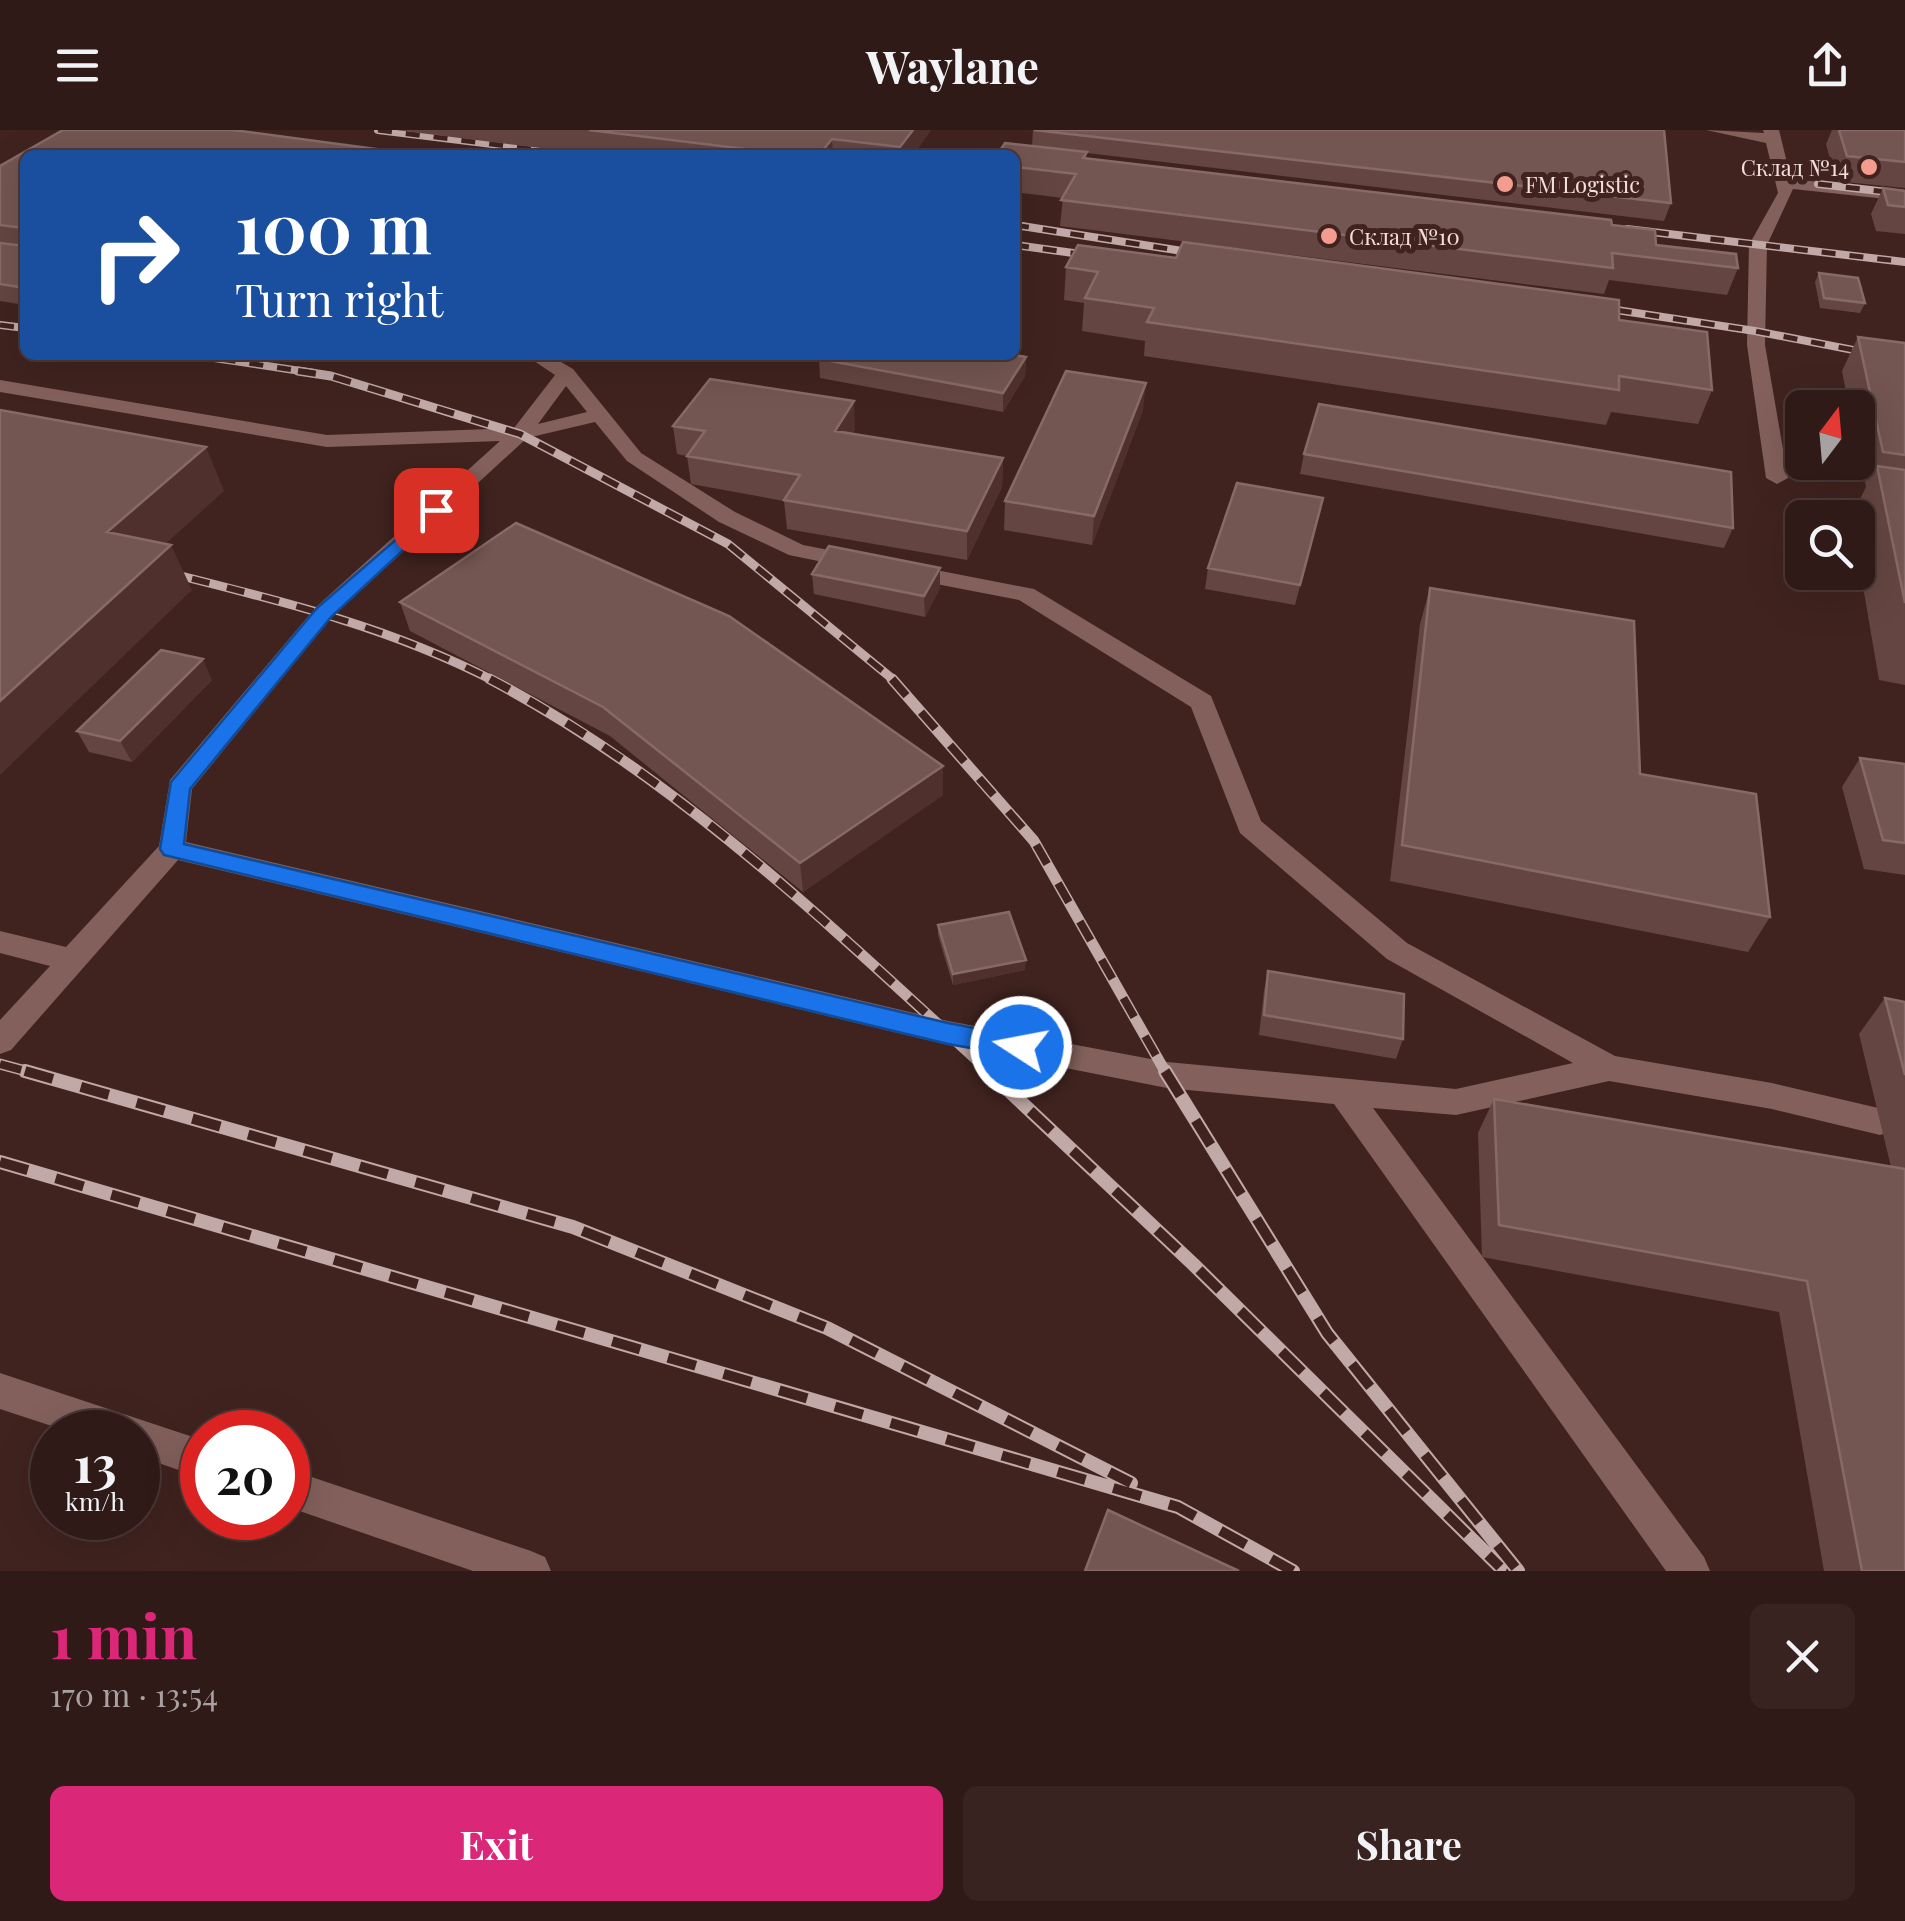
<!DOCTYPE html>
<meta charset="utf-8">
<style>
body{margin:0;font-family:"Playfair Display",serif;background:#382320;color:#f1f3f6;height:100vh;display:flex;flex-direction:column;font-size:38px;white-space:nowrap}
*{box-sizing:border-box;margin:0}
p{font-size:32px;color:#a8a1a1}
.icon{flex:none;width:55px;height:55px;fill:none;stroke:currentColor;stroke-width:2;stroke-linecap:round;stroke-linejoin:round}
.map{position:relative;height:1441px;overflow:hidden}
.side{display:flex;flex-direction:column;background:#301a17;flex:1}
.side>*{flex:none}
.banner{position:absolute;left:20px;top:20px;width:1000px;height:210px;border-radius:15px;box-shadow:0 10px 40px #0002,0 0 0 2px #4b3836;background:#1a4fa0;color:#fff;overflow:hidden}
.needle{width:65px;rotate:16deg}
.fabs{position:absolute;left:1785px;top:260px;display:grid;gap:20px}
.fabs a{display:grid;place-items:center;width:90px;height:90px;border-radius:15px;background:#301a17;box-shadow:0 10px 40px #0002,0 0 0 2px #4b3836;font-size:50px}
.speed{position:absolute;left:30px;top:1280px;display:flex;gap:20px;font-size:50px;font-weight:700;text-align:center}
.speed>*{display:grid;place-content:center;width:130px;height:130px;border-radius:50%;background:#301a17;box-shadow:0 10px 40px #0002,0 0 0 2px #4b3836;line-height:1}
.speed small{font-size:25px;font-weight:400}
.speed .limit{border:15px solid #d22;background:#fff;color:#111}
.pin{position:absolute;display:grid;place-items:center;width:85px;height:85px;color:#fff;margin:-42px;border-radius:20px;box-shadow:0 5px 15px #0006}
.me{position:absolute;width:110px;margin:-55px;rotate:281deg;stroke-linejoin:round;filter:drop-shadow(0 0 8px #0008)}
.turn{display:flex;align-items:center;gap:35px;height:210px;padding:0 50px;font-size:45px}
.turn .icon{width:130px;height:130px;stroke-width:2.5}
.turn b{display:block;font-size:70px;line-height:85px}
.round{display:grid;place-items:center;flex:none;width:105px;height:105px;border-radius:15px;background:#382320}
.overview{display:flex;align-items:center;justify-content:space-between;height:170px;padding:0 50px}
h1{font-size:60px;font-weight:700;line-height:75px;color:#db2777}
.cta{display:flex;gap:20px;margin-top:auto;padding:20px 50px}
.cta a{flex:1;height:115px;border-radius:15px;background:#db2777;color:#fff;font-size:40px;font-weight:700;line-height:115px;text-align:center}
.cta a+a{background:#382320;color:#f1f3f6}
header{display:flex;justify-content:space-between;align-items:center;height:130px;padding:0 50px;background:#301a17;font-size:45px;font-weight:700}
.map>svg:first-child{display:block}
.lines{fill:none;stroke-linecap:round;stroke-linejoin:round}
.service{fill:#83605b;fill-rule:evenodd}
.rail-far3-casing{stroke:#c0a9a6;stroke-width:8}
.rail-far2-casing{stroke:#c0a9a6;stroke-width:9}
.rail-far1-casing{stroke:#c0a9a6;stroke-width:11}
.rail-casing{stroke:#c0a9a6;stroke-width:14}
.rail-far3{stroke:#40231f;stroke-width:5;stroke-dasharray:14;stroke-linecap:butt}
.rail-far2{stroke:#40231f;stroke-width:6;stroke-dasharray:18;stroke-linecap:butt}
.rail-far1{stroke:#40231f;stroke-width:8;stroke-dasharray:22;stroke-linecap:butt}
.rail{stroke:#40231f;stroke-width:10;stroke-dasharray:29;stroke-linecap:butt}
.wall{fill:#644541}
.shaded-wall{fill:#4f302c}
.building{fill:#735551;stroke:#876a67;stroke-width:2.5}
.route{fill:#1a73e8;stroke:#114b97;stroke-width:2.5}
.poi-dot{fill:#f59c90;stroke:#40231f;stroke-width:4}
.labels{text-anchor:middle;dominant-baseline:central;stroke-width:10;stroke-linejoin:round;paint-order:stroke}
.far-poi-label{font-size:22px;fill:#f3dedb;stroke:#40231f;text-anchor:start}
</style>
<header><svg class="icon" aria-label="menu" viewBox="0 0 24 24"><path d="M4 6h16M4 12h16M4 18h16"/></svg>Waylane<svg class="icon" aria-label="share" viewBox="0 0 24 24"><path d="M12 15V3M7 8l5-5 5 5M5 13v7h14v-7"/></svg></header>
<div class="map">
<svg width="1905" height="1441" viewBox="0 0 1905 1441">
<rect width="100%" height="100%" fill="#40231f"/>
<g class="lines">
<!-- service -->
<path class="service" d="M1706 0 1764 3 1763 0H1779L1791 49 1905 61V71L1793 59 1767 115 1765 215 1788 348 1777 354 1766 348 1747 215 1749 115 1778 63 1766 13Z
M525 225H549L573 239 641 323 735 382 803 415 865 427 868 432 857 439 789 425 719 392 627 331 595 292 527 308 332 487 192 659 186 712 948 891 1167 932 1456 959 1573 933 1387 829 1240 703 1191 577 1019 470 905 448 894 441 905 434 1034 459 1211 566 1261 691 1407 813 1615 926 1772 953 1891 981 1896 991 1891 1001 1880 1005 1772 979 1609 951 1456 985 1373 978 1704 1427 1710 1441H1666L1334 974 1167 958 948 915 178 730 11 920 0 924V890L50 836 0 823V801L66 817 159 716 170 650 316 477 500 311 327 317 0 262V250L327 305 514 298 555 245ZM566 256 587 282 538 294Z
M0 1243 202 1310V1348L138 1326V1302H70L0 1279Z
M288 1339 531 1421 545 1427 551 1441H473L288 1377Z"/>
<defs>
<path id="rail-far3" d="M378 0 580 25
M1818 54 1905 64
M1015 95 1208 125
M1627 99 1905 132
M1015 115 1102 127
M1590 176 1755 201 1905 230
M0 195 25 198
M194 225 314 243"/>
<path id="rail-far2" d="M298 241 331 246 520 304 728 414 895 551
M157 440C273 469 388 496 494 551"/>
<path id="rail-far1" d="M490 549C677 647 836 801 991 943
M892 549 1034 711 1166 943
M0 934 33 943"/>
<path id="rail" d="M25 941 573 1097 827 1198 1131 1353
M988 941 1193 1134 1500 1437
M1165 941 1327 1203 1518 1441
M0 1032 1178 1377 1293 1441"/>
</defs>
<!-- rail-far3 casing -->
<use href="#rail-far3" class="rail-far3-casing"/>
<!-- rail-far2 casing -->
<use href="#rail-far2" class="rail-far2-casing"/>
<!-- rail-far1 casing -->
<use href="#rail-far1" class="rail-far1-casing"/>
<!-- rail casing -->
<use href="#rail" class="rail-casing"/>
<!-- rail-far3 -->
<use href="#rail-far3" class="rail-far3"/>
<!-- rail-far2 -->
<use href="#rail-far2" class="rail-far2"/>
<!-- rail-far1 -->
<use href="#rail-far1" class="rail-far1"/>
<!-- rail -->
<use href="#rail" class="rail"/>
</g>
<!-- wall -->
<path class="wall" d="M396 0H931L913 25H597Z
M1033 0 1671 73 1664 91 1087 23 1086 29 1612 95 1656 115 1738 138 1727 165 1609 150 1604 164 1060 96 1063 68 1015 62V25L1032 16Z
M1832 0H1905V58L1836 51 1826 14Z
M25 25V175L0 171V36Z
M1883 58 1905 61V104L1876 101 1871 84Z
M1066 137 1619 190 1712 260 1698 294 1611 282 1606 295 1144 226 1145 211 1082 201 1084 173 1064 170Z
M1819 143 1865 173 1860 183 1820 178 1815 152Z
M1858 207 1905 213V555L1879 550 1858 427V388L1851 387 1866 357 1858 318V278H1849L1842 241Z
M1026 227 1025 246 1003 282 820 248 819 229Z
M1143 280 1092 415 1004 400 1005 371Z
M673 296 855 299 852 304 1003 328 1002 357 967 430 787 399 784 371 691 354 687 326 677 324Z
M1304 324 1733 398 1724 418 1300 344Z
M1323 368 1295 475 1205 459 1208 438Z
M812 444 940 458 925 487 814 464Z
M1430 458 1640 644 1770 787 1748 822 1390 751 1420 494Z
M400 472 943 665 803 762 610 606 410 501Z
M212 550 132 632 89 622 77 601Z
M1860 628 1905 634V745L1864 739 1842 657Z
M938 795 1025 840 953 855 938 805Z
M1268 841 1403 909 1396 929 1259 905 1264 861Z
M1885 868 1905 872V1441H1824L1779 1182 1482 1127 1478 1003 1494 969 1891 1037 1859 904Z"/>
<!-- shaded-wall -->
<path class="shaded-wall" d="M913 0H931L913 25H900V17Z
M832 9 833 25H819Z
M1026 227 1025 246 1003 282V263Z
M1146 253 1143 280 1092 415 1094 386Z
M854 271 855 299 836 329 835 301Z
M206 317 224 361 129 447 107 402Z
M1003 328 1002 357 967 430V401Z
M171 415 192 460 0 645V571Z
M940 438V458L925 487 924 466Z
M203 529 212 550 132 632 120 611Z
M943 636V665L803 762 800 733Z
M1026 830 1025 840 953 855V844Z"/>
<!-- building -->
<path class="building" d="M63 0H233L421 25H25V98L0 95V36Z
M589 0H913L900 17 832 9 819 25H795Z
M1034 0H1664L1671 73Z
M1839 0H1905V32L1847 26Z
M1005 13 1087 22 1083 28 1611 90 1612 95 1655 100 1656 115 1736 124 1738 138 1612 123 1613 138 1061 70 1076 44 1015 37V25H997Z
M1883 58 1905 61V77L1888 75Z
M1183 112 1619 170V190L1707 202 1712 260 1619 246V260L1147 192 1154 178 1085 168 1098 142 1066 137 1078 115 1176 128Z
M0 113 25 116V158L0 154Z
M1819 143 1858 148 1865 173 1824 168Z
M1858 207 1905 213V325L1883 322Z
M822 225H1014L1026 227 1003 263 819 229Z
M1066 241 1146 253 1094 386 1005 371Z
M710 249 854 271 835 301 1003 328 967 401 784 370 800 345 687 326 705 301 673 296Z
M1319 274 1731 342 1733 398 1304 324Z
M0 280 206 317 107 402 171 415 0 571Z
M1877 336 1905 340V473Z
M1237 353 1323 368 1300 455 1208 438Z
M516 393 729 486 943 636 800 733 603 577 400 472Z
M829 416 940 438 924 466 812 444Z
M1430 458 1634 491 1640 644 1756 664 1770 787 1402 715Z
M161 520 203 529 120 611 77 601Z
M1860 628 1905 634V713L1883 710Z
M1009 782 1026 830 953 844 938 795Z
M1268 841 1404 864 1403 909 1264 885Z
M1885 868 1905 872V945Z
M1494 969 1905 1039V1441H1862L1807 1151 1499 1095Z
M1108 1380 1239 1441H1085Z"/>
<!-- route -->
<path class="route" d="M436 375 442 377V384L331 487 190 659 184 714 948 893 1021 907 1030 910 1034 917 1030 924 1021 927 948 914 164 725 160 719 171 652 317 478Z"/>
<!-- markers -->
<g class="poi-dot">
<circle cx="1869" cy="37" r="10"/>
<circle cx="1505" cy="54" r="10"/>
<circle cx="1329" cy="106" r="10"/>
</g>
<g class="labels">
<!-- far-poi labels -->
<g class="far-poi-label">
<text x="1849" y="37" text-anchor="end">Склад №14</text>
<text x="1525" y="54">FM Logistic</text>
<text x="1349" y="106">Склад №10</text>
</g>
</g>
</svg>
<div class="fabs">
<a><svg class="needle" viewBox="-14 -14 28 28"><path d="M0-13l5 13h-10z" fill="#e53935"/><path d="M0 13l5-13h-10z" fill="#a8a1a1"/></svg></a>
<a><svg class="icon" aria-label="search" viewBox="0 0 24 24"><circle cx="10" cy="10" r="6"/><path d="M15 15l6 6"/></svg></a>
</div>
<div class="speed"><div>13<small>km/h</small></div><div class="limit">20</div></div>
<div class="pin" style="left:436px;top:380px;background:#d93025"><svg class="icon" aria-label="arrive" viewBox="0 0 24 24"><path d="M6 21V4h12l-3 4 3 4H6"/></svg></div>
<svg class="me" style="left:1021px;top:917px" viewBox="-20 -20 40 40"><circle r="17" fill="#1a73e8" stroke="#fff" stroke-width="3"/><path d="M0-11L8 9 0 5-8 9z" fill="#fff"/></svg>
<div class="banner">
<div class="turn"><svg class="icon" aria-label="right" viewBox="0 0 24 24"><path d="M7 20v-9h11M14 6l5 5-5 5"/></svg><div><b>100 m</b>Turn right</div></div>
</div>
</div>
<section class="side">
<div class="overview"><div><h1>1 min</h1><p>170 m · 13:54</p></div><a class="round"><svg class="icon" aria-label="close" viewBox="0 0 24 24"><path d="M6 6l12 12M18 6L6 18"/></svg></a></div>
<div class="cta"><a>Exit</a><a>Share</a></div>
</section>
